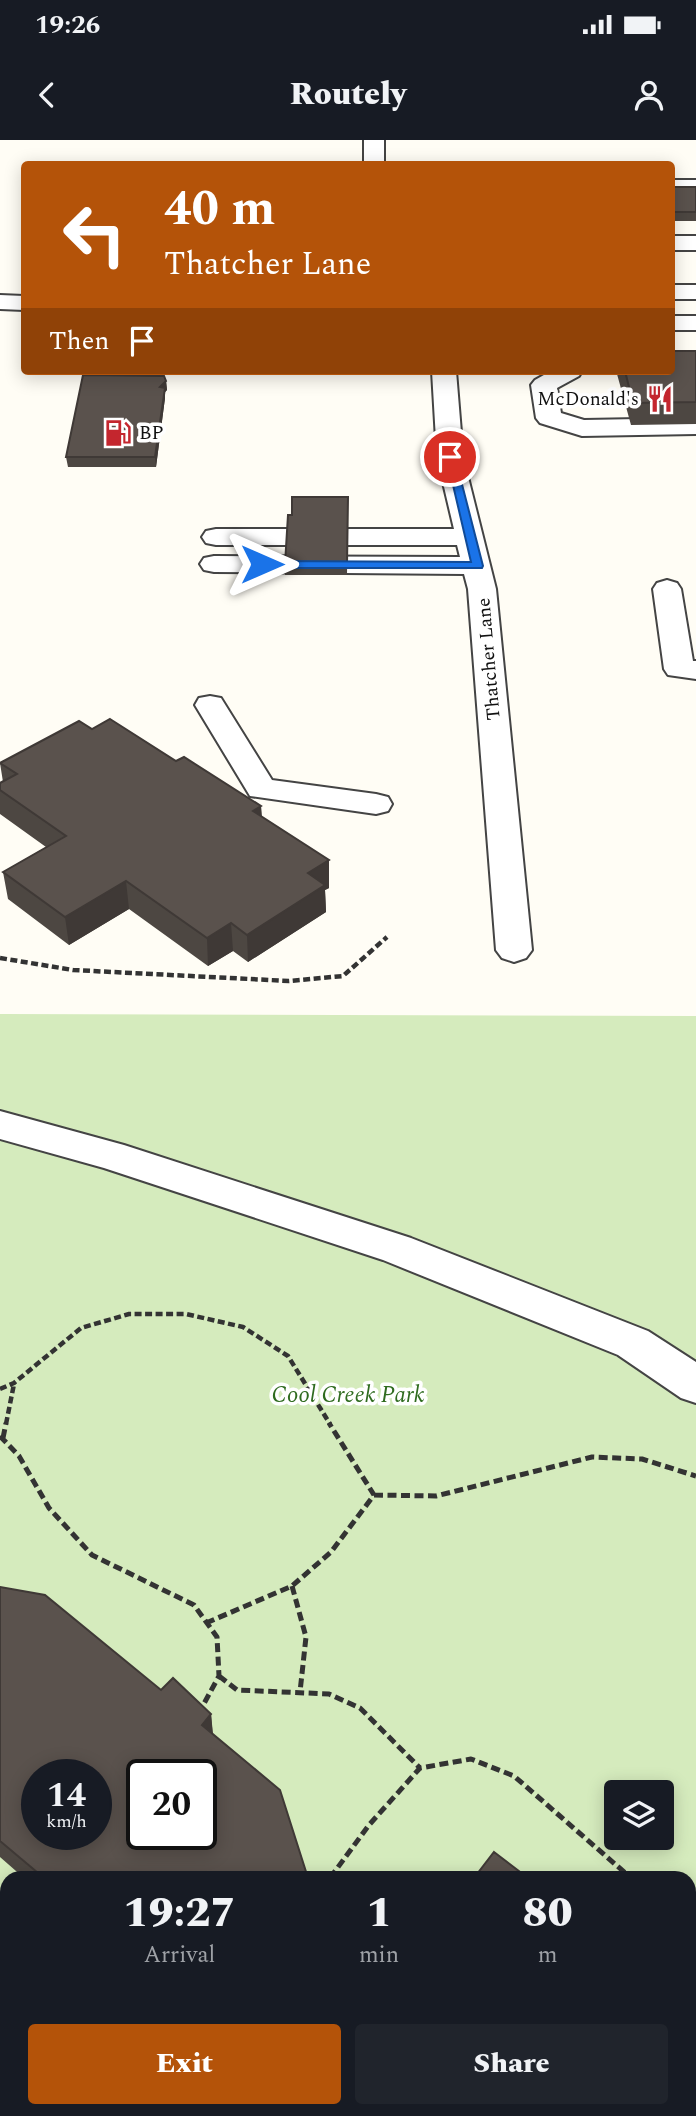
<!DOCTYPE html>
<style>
body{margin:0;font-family:Spectral,serif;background:#20242c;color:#f1f3f6;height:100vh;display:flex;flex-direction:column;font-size:26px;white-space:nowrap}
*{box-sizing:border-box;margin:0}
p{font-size:23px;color:#9ea1a6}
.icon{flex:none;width:38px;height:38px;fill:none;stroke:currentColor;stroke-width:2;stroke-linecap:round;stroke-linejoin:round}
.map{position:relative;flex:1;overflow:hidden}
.details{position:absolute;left:0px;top:1731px;width:696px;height:247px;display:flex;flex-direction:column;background:#171b24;border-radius:21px 21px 0 0;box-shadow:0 4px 18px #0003}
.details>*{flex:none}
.top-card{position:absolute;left:21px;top:21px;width:654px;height:214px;border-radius:7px;box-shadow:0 4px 18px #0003;background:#b45309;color:#fff;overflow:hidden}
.tools{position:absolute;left:604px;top:1640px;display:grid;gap:14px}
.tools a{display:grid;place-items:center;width:70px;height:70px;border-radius:7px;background:#171b24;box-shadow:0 4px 18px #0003;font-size:35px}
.speed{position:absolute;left:21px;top:1619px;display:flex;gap:14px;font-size:35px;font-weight:700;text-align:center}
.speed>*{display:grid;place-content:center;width:91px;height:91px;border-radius:50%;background:#171b24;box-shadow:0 4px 18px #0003;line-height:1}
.speed small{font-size:18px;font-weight:400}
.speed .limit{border:4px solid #111;border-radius:10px;background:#fff;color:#111}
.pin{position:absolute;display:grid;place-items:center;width:60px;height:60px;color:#fff;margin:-30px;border:4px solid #fff;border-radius:50%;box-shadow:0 2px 7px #0007}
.me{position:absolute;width:77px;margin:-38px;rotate:90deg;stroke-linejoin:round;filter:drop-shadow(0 0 5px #0008)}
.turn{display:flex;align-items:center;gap:24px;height:147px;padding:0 28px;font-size:32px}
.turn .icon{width:91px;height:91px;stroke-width:2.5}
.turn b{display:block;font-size:49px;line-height:60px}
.then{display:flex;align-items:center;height:66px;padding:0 28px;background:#0003;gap:14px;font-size:26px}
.eta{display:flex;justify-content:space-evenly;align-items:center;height:119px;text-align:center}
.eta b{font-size:42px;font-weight:800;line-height:49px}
.primary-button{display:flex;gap:14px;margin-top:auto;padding:14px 28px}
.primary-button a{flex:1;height:80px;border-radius:7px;background:#b45309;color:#fff;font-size:28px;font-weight:800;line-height:80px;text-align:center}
.primary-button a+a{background:#20242c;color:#f1f3f6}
.status{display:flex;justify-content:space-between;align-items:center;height:49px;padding:0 35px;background:#171b24;direction:ltr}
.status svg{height:19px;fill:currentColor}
header{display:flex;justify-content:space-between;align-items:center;height:91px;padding:0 28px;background:#171b24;font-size:32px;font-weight:800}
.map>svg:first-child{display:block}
.green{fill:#d5ebbd;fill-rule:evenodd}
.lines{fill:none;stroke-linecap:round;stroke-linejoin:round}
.minor-casing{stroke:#444;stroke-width:4}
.path-far1{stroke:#333;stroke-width:4.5;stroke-dasharray:7 3.5;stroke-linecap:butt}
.path{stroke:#333;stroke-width:5;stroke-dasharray:9 4.5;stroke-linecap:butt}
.minor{fill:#fff;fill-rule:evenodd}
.wall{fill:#4d4742}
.shaded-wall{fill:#3f3936}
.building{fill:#5a524d;stroke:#3f3936;stroke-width:2;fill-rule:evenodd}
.route{fill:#1a73e8;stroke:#114b97;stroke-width:2}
.labels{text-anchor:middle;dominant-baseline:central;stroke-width:7;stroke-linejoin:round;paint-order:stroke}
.far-poi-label{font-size:19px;fill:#111;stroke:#fff;text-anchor:end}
.far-street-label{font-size:19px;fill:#111;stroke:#fff}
.park-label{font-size:23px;font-style:italic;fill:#2f6b1f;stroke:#fff}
</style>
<div class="status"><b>19:26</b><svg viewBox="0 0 49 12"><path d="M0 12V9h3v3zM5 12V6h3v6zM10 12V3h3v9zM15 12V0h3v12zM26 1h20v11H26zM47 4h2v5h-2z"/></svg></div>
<header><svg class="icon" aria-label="back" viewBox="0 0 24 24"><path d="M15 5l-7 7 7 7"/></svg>Routely<svg class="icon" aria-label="person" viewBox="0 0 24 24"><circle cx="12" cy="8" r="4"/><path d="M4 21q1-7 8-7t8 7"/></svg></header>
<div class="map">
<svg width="696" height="1976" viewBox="0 0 696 1976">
<rect width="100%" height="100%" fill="#fffdf5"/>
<!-- green -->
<path class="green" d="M0 874 696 876V1976H0ZM37 1634H96V1694H37ZM142 1634H201V1694H142ZM616 1652H662V1698H616ZM7 1738H690V1970H7Z"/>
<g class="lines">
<defs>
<path id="minor" d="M364 0H384V24H364Z
M672 40H696V52H672Z
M672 96H696V110H672Z
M672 145H696V159H672Z
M0 155 24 156V170L0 169Z
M672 176H696V190H672Z
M432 231H456L463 317 496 449 532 810 526 818 514 822 502 818 496 810 468 449 464 434 214 432 204 430 200 424 204 418 214 416 460 417 457 405H216L206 403 202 397 206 391 216 389H454L437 317Z
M551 231H582L579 236 557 248 561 273 584 280 696 278V294L582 296 540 283 536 278 531 245 535 240Z
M667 440 677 443 681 449 693 521H696V539L668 535 664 529 653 449 657 443Z
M210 556 221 558 272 640 376 654 388 657 392 664 388 671 376 674 250 656 195 565 199 558Z
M0 971 124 1005 411 1098 648 1191 696 1222V1263L681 1258 618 1215 383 1120 104 1028 0 999Z"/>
</defs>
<!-- minor casing -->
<use href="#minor" class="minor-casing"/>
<!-- path-far1 -->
<path class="path-far1" d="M0 818 73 830 289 841 343 836 387 797
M0 1249 14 1243 81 1188 129 1174H186L243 1187 288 1216 330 1284
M6 1284 14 1244"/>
<!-- path -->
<path class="path" d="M0 1296 19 1316 49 1368 92 1415 194 1465 217 1497 219 1536 201 1569
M3 1298 6 1283
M374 1355 436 1356 592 1317 642 1319 696 1336
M292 1446 306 1497 300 1552
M206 1483 292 1446 331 1412 374 1355 329 1283
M219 1536 237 1550 329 1554 360 1568 420 1628
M330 1738 369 1685 420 1628 471 1619 514 1636 631 1738
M690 1778 696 1780"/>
<!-- minor -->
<use href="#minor" class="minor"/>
</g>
<!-- wall -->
<path class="wall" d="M672 47H696V81H672Z
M696 211V284L631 285 617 234 618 231H672Z
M166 241 167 250 165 252V258L156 327H68L66 317Z
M348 357 347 435H285V424L292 375Z
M92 589 176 621 261 666 262 677 329 720V748L325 750 326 772 248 822 233 811 208 826 129 769 69 805 8 759 3 732 46 707 0 674V643L3 642 0 623Z
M0 1447 161 1550 211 1574 213 1594 308 1738H24L0 1717Z"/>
<!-- shaded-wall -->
<path class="shaded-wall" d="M166 241 167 250 165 252V258L156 327 155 317 160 247Z
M261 666 262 694 253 671Z
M329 720V748L325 750 326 772 248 822 247 795 308 733Z
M126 741 129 769 69 805 65 777Z
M231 783 233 811 208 826 207 798Z
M211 1574 213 1598 202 1585Z"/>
<!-- building -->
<path class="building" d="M672 47H696V72H672Z
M672 211H696V262L633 263 625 231H672Z
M83 235 164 236 166 241 160 247 165 248 155 317H66Z
M292 357H348L347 425 285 424 288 375H292Z
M110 579 176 621 184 617 261 666 253 671 329 720 308 733 325 745 247 795 231 783 207 798 126 741 65 777 3 732 66 696 0 650V643L17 634 0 623 79 581 92 589Z
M0 1447 45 1455 161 1550 173 1538 211 1574 202 1585 280 1650 308 1738H44L0 1701ZM37 1634H96V1694H37ZM142 1634H201V1694H142Z
M494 1712 528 1738H474Z"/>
<!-- route -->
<path class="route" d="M446 315 455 317 483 426 482 428H262L256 424 262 421 471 422Z"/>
<!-- icons -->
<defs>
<symbol id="restaurant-bare" viewBox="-9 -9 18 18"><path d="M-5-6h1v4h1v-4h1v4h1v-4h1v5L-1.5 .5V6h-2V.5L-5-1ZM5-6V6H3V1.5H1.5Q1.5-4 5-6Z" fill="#c4262e" stroke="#fff" stroke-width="2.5" paint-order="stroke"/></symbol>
<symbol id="fuel-bare" viewBox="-9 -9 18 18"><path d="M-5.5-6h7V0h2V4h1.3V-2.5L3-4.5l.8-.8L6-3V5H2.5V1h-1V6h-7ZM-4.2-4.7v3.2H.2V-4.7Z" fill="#c4262e" stroke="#fff" stroke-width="2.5" paint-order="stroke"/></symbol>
</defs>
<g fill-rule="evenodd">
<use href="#restaurant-bare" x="641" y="240" width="38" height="38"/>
<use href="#fuel-bare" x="99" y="274" width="38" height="38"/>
</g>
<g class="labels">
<!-- far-poi labels -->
<g class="far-poi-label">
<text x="639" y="259">McDonald's</text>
<text x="139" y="293" text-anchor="start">BP</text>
</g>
<!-- far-street labels -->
<g class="far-street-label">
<text transform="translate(489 519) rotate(-95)">Thatcher Lane</text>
</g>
<!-- park labels -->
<g class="park-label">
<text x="348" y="1255">Cool Creek Park</text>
</g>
</g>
</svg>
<div class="tools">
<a><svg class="icon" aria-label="layers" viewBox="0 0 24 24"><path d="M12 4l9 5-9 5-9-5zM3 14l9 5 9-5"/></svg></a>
</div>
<div class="speed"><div>14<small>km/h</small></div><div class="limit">20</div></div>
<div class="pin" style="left:450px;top:317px;background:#d93025"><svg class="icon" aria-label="arrive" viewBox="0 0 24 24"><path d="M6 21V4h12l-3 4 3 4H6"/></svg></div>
<svg class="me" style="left:262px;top:424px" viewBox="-20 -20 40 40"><path d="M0-17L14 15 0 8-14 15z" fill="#1a73e8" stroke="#fff" stroke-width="4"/></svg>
<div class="top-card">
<div class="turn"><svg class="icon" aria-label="left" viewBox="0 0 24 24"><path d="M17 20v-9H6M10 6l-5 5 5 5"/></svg><div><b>40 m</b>Thatcher Lane</div></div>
<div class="then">Then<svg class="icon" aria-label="arrive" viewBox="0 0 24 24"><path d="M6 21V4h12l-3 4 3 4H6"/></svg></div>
</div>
<section class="details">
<div class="eta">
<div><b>19:27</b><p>Arrival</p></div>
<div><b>1</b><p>min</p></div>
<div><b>80</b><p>m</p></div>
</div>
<div class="primary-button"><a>Exit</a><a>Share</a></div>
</section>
</div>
